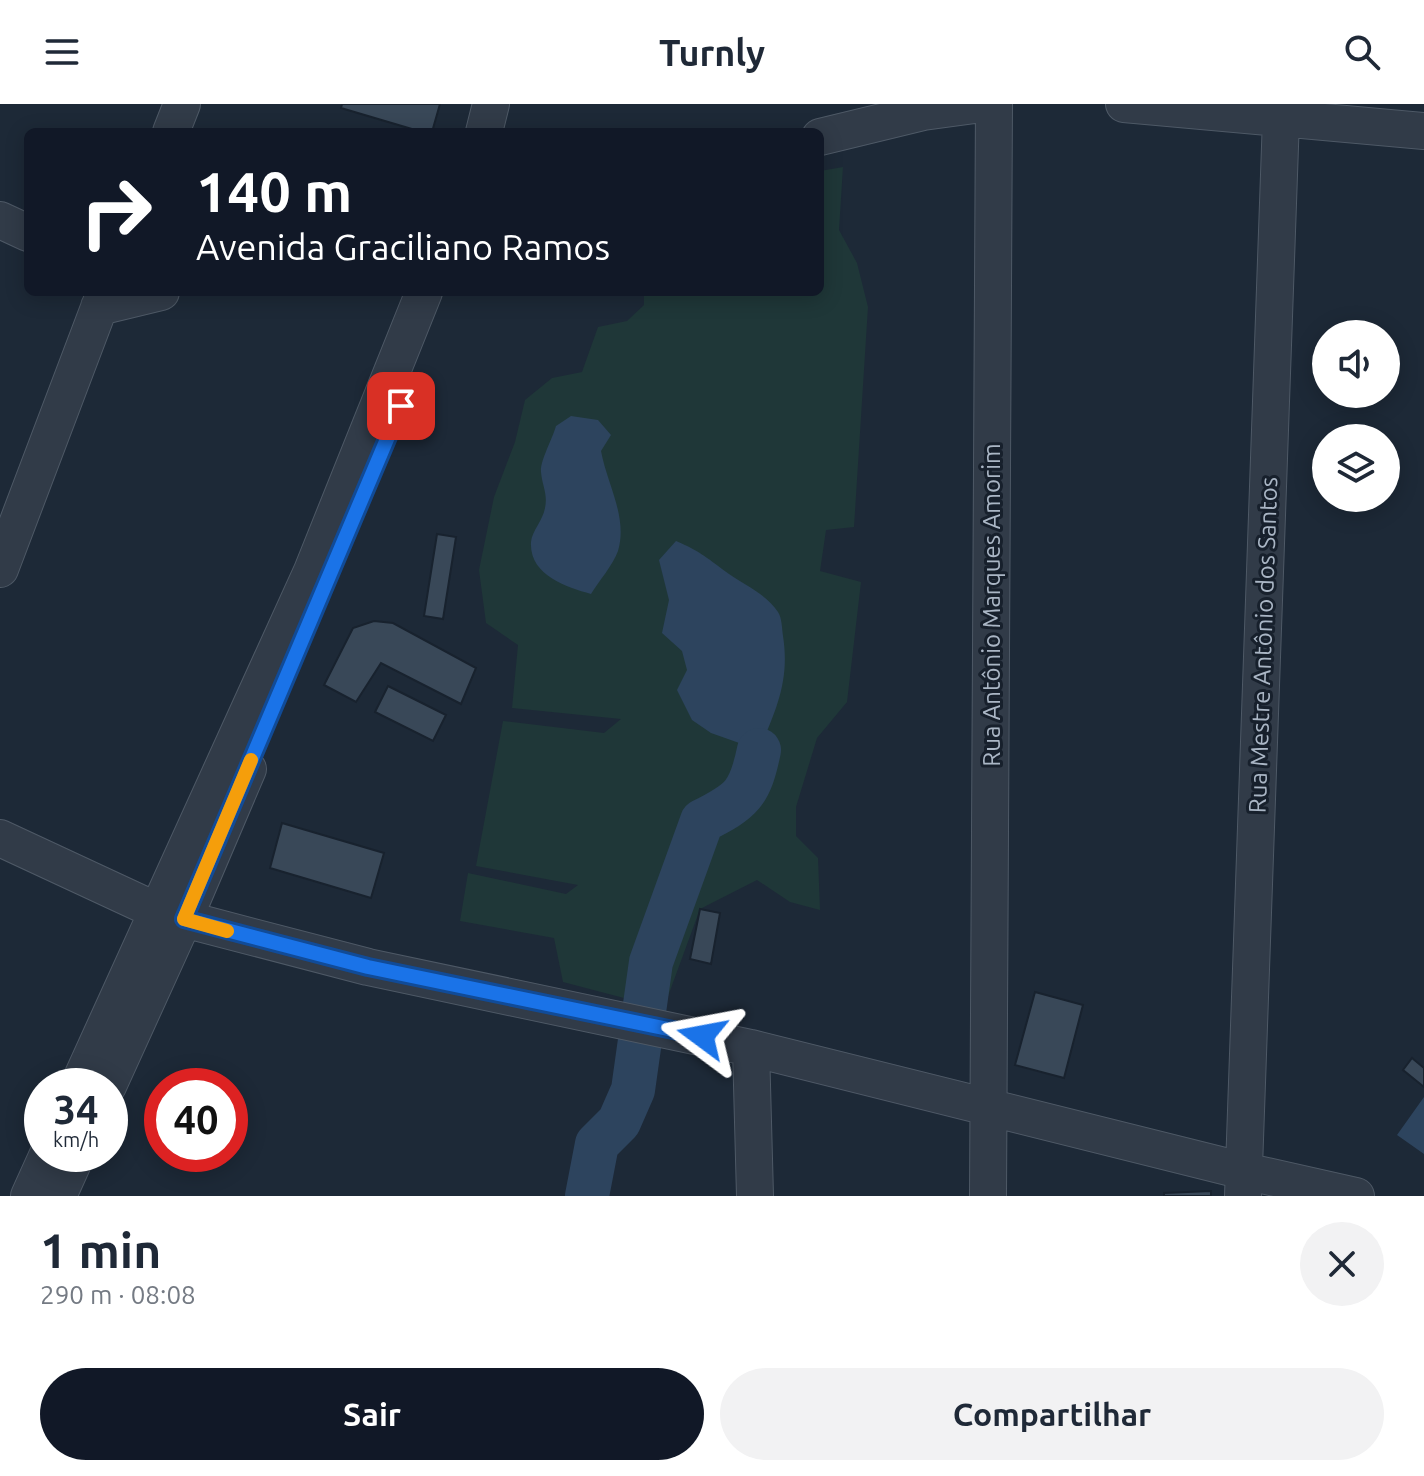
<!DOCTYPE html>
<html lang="pt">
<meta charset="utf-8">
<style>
body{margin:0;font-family:Ubuntu,sans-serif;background:#f2f2f3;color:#1f2937;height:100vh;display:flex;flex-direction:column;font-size:30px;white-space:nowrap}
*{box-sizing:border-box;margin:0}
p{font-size:26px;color:#747a83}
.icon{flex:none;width:44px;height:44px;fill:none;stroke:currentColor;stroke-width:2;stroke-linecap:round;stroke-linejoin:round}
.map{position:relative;height:1092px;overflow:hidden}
.details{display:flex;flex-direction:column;background:#fff;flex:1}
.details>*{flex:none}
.top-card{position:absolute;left:24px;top:24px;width:800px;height:168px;border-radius:12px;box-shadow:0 4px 20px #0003;background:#111827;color:#fff;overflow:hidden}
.buttons{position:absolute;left:1312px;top:216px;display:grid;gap:16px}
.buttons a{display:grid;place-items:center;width:88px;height:88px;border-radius:50%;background:#fff;box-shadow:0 4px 20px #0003;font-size:40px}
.speed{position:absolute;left:24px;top:964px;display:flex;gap:16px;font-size:40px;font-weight:700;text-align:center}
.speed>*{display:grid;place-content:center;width:104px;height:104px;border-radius:50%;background:#fff;box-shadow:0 4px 20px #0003;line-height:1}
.speed small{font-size:20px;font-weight:400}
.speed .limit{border:12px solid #d22;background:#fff;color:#111}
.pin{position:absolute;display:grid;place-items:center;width:68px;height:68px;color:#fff;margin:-34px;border-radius:16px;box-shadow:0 4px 12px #0006}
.me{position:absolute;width:88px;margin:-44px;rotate:283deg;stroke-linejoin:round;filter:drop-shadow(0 0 6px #0008)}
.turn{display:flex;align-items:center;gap:28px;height:168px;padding:0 40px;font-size:36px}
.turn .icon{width:104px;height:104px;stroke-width:2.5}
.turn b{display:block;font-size:56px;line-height:68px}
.round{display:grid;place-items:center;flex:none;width:84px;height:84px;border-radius:42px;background:#f2f2f3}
.overview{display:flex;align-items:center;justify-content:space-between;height:136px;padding:0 40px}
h1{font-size:48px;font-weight:700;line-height:60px}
.button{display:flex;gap:16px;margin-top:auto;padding:16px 40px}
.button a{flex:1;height:92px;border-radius:48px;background:#111827;color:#fff;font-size:32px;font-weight:700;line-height:92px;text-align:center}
.button a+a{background:#f2f2f3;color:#1f2937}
header{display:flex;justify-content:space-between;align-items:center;height:104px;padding:0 40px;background:#fff;font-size:36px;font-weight:700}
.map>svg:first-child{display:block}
.green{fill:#1f3738}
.water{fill:#2d445e}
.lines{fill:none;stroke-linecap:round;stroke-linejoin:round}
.river{stroke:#2d445e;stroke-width:44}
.building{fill:#394858;stroke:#18222e;stroke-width:2}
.minor-casing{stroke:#4e5966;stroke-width:38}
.minor{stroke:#313b48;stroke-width:36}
.route-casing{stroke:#114b97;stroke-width:20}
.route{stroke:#1a73e8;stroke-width:14}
.slow{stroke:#f59e0b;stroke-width:14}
.labels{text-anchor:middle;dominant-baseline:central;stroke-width:6;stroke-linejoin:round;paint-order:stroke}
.street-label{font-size:24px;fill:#aab6c5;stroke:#17202c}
</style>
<header><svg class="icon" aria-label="menu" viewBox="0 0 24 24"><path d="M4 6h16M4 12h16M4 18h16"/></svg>Turnly<svg class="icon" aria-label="search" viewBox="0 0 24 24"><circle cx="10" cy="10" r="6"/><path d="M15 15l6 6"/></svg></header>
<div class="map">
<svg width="1424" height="1092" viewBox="0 0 1424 1092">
<rect width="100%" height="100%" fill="#1d2937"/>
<!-- green -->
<path class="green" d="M843 63 839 126 857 159 868 203 854 423 826 426 820 467 861 478 847 598 817 634 796 703V732L818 754 820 806 790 798 757 776 700 805 667 895 643 899 563 878 554 834 460 817 468 769 566 790 578 781 476 762 503 617 604 629 621 615 512 604 518 541 486 519 479 466 494 393 515 338 525 296 552 274 582 268 598 223 627 217 644 201V188H820V67Z"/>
<!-- water -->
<path class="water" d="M571 312 598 316 611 331 601 347C607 380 628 413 618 447 613 461 599 477 591 490 566 483 529 471 531 438 532 427 543 416 545 404 548 390 542 381 541 368 540 357 552 336 556 322Z
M676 437C702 448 708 455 729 470 745 481 767 491 778 508 782 514 782 525 783 532 790 577 776 606 759 646L711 629 692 616 677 586 687 566 682 547 662 529 669 496 659 456Z
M1424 993V1050L1397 1031Z"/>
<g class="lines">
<!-- river -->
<path class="river" d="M587 1092 597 1040 619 1018 633 986 651 858 702 717C742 697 750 690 759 646"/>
</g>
<!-- building -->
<path class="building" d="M342 0H440L432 28H422L341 4Z
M437 430 456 433 443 515 424 512Z
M374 517 393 519 476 564 461 600 381 559 356 598 324 581 353 524Z
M388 582 446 611 433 637 375 608Z
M282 719 384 749 371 794 270 764Z
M700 805 720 809 711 860 690 855Z
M1035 888 1083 901 1064 974 1015 961Z
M1412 954 1424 964V983L1403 966Z
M1211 1087V1092H1164V1089Z"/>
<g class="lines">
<defs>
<path id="minor" d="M1124 0 1424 27
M171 28 182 0
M484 28 491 0
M820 33 923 8 982 0
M0 116 28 129
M99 203 161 188
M0 465 105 188
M0 734 157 807 184 815 368 863 751 944 1244 1067 1356 1092
M751 944 755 1092
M78 982 312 467 424 188
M108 982 184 815 248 665
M29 1092 48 1050
M58 1092 77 1050
M988 1092 994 0
M1243 1092 1281 14"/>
</defs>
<!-- minor casing -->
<use href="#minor" class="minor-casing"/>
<!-- minor -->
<use href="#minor" class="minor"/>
</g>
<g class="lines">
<defs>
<path id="route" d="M401 302 184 815 368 863 702 932"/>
</defs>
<!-- route casing -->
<use href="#route" class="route-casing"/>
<!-- route -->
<use href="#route" class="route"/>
<!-- slow -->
<path class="slow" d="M227 827 184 815 251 656"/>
</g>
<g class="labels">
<!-- street labels -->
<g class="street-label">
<text transform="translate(991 501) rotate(-90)">Rua Antônio Marques Amorim</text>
<text transform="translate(1263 541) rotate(-88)">Rua Mestre Antônio dos Santos</text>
</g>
</g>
</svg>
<div class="buttons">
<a><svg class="icon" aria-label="sound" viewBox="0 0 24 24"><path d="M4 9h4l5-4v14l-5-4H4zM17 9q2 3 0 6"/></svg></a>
<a><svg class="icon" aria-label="layers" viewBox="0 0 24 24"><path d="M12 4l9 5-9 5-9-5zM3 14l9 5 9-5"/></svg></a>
</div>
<div class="speed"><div>34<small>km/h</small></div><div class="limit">40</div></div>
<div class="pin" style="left:401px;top:302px;background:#d93025"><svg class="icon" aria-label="arrive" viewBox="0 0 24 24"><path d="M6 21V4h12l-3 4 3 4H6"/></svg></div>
<svg class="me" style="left:702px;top:932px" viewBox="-20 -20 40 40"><path d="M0-17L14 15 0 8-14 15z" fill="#1a73e8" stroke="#fff" stroke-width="4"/></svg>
<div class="top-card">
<div class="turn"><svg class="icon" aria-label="right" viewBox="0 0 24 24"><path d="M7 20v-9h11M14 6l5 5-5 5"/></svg><div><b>140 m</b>Avenida Graciliano Ramos</div></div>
</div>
</div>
<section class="details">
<div class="overview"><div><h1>1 min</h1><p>290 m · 08:08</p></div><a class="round"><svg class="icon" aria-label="close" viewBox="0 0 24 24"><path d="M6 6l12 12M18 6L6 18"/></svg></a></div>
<div class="button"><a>Sair</a><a>Compartilhar</a></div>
</section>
